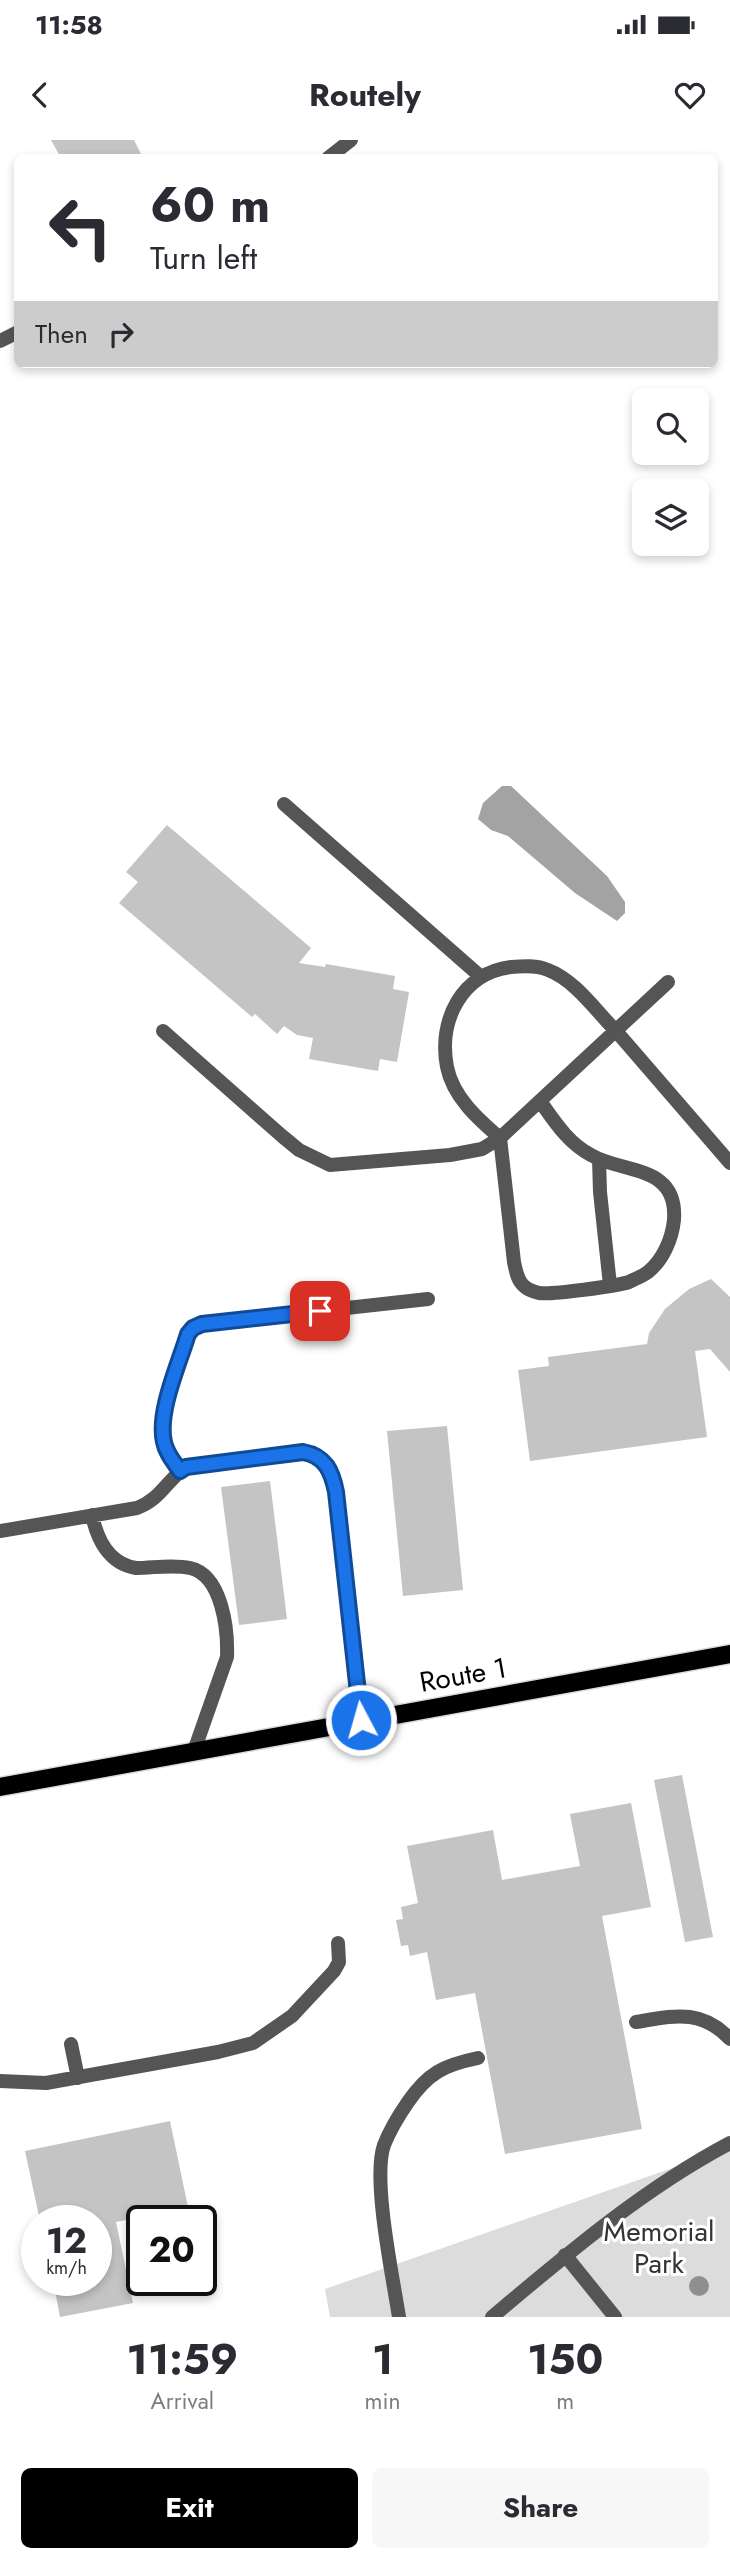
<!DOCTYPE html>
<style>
body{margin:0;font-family:Jost,sans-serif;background:#f7f7f7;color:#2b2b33;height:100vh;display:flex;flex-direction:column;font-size:26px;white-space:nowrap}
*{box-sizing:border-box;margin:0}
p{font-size:23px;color:#7c7c81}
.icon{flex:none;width:38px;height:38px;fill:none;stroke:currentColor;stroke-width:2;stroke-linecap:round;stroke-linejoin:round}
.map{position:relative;height:2177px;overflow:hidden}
.sheet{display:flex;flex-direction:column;background:#fff;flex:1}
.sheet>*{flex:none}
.hud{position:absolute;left:14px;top:14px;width:704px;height:214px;border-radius:10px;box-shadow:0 4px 10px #0003;background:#fff;color:#2b2b33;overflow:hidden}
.fabs{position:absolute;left:632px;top:248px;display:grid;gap:14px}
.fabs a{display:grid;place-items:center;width:77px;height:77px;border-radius:10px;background:#fff;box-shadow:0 4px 10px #0003;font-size:35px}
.speed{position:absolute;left:21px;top:2065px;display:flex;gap:14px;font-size:35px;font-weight:700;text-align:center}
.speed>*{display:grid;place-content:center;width:91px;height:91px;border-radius:50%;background:#fff;box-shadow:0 4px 10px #0003;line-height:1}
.speed small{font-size:18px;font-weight:400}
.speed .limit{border:4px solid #111;border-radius:10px;background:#fff;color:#111}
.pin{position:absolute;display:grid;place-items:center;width:60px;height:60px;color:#fff;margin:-30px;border-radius:14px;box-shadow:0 4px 10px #0006}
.me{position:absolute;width:77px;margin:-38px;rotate:354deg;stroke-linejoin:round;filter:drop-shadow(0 0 5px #0008)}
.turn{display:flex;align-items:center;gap:24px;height:147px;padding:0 21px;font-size:32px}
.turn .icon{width:91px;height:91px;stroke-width:2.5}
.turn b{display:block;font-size:49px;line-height:60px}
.then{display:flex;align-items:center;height:66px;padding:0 21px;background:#0003;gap:14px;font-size:26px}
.eta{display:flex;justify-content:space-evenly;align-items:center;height:119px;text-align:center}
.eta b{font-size:42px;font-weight:700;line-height:49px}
.cta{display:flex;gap:14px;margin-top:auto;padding:14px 21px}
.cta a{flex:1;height:80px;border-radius:10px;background:#000;color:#fff;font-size:28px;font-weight:700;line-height:80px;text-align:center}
.cta a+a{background:#f7f7f7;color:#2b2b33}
.status{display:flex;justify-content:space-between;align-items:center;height:49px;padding:0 35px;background:#fff;direction:ltr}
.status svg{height:19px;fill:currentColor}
header{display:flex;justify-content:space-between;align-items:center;height:91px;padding:0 21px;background:#fff;font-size:32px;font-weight:700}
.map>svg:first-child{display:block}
.green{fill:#dcdcdc}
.water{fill:#a3a3a3}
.building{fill:#c4c4c4}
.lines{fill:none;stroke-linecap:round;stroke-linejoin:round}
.primary-casing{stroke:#dbdbdb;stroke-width:21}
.lane{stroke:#555;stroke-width:14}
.street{stroke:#555;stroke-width:14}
.primary{stroke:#000;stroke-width:18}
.tree{fill:#8f8f8f}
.route-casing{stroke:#114b97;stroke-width:18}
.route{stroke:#1a73e8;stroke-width:12}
.labels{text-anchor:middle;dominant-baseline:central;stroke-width:6;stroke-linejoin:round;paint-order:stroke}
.street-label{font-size:28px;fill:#000;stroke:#fff}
.park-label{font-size:28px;fill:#333;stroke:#fff}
</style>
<div class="status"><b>11:58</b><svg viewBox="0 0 49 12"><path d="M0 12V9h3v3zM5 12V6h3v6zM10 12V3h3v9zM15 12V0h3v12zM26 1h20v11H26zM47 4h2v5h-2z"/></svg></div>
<header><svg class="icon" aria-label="back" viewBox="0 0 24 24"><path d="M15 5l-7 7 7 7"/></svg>Routely<svg class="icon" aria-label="heart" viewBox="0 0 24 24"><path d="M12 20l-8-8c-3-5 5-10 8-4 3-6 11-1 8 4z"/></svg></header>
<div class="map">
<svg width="730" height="2177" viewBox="0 0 730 2177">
<rect width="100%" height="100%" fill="#fff"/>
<!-- green -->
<path class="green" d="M730 2008V2177H330L325 2149Z"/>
<!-- water -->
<path class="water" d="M502 646H511L607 736 625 762V773L617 781 575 753 508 696 491 690 478 679 483 663Z"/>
<!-- building -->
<path class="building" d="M51 0H134L143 18H61Z
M167 685 311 808 299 823 325 827 326 824 395 836 393 849 409 852 397 922 380 919 378 931 309 919 313 898 297 895 284 886 277 894 255 874 252 877 119 763 138 742 126 732Z
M711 1139 730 1157V1232L710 1209 695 1211 707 1297 530 1321 518 1230 549 1226 548 1217 647 1204 649 1193 665 1169 689 1149Z
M447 1286 463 1450 403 1456 387 1291Z
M270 1341 287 1479 239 1485 221 1347Z
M682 1635 713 1797 685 1802 654 1640Z
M631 1663 651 1767 602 1776 642 1989 505 2014 475 1853 436 1860 427 1812 410 1816 408 1805 401 1806 396 1780 403 1779 401 1767 418 1763 407 1706 493 1690 502 1740 580 1726 570 1674Z
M170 1981 188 2067 116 2082 133 2163 60 2177 53 2140H96V2081H40L25 2011Z"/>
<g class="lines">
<defs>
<path id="primary" d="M0 1647 730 1514"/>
</defs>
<!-- primary casing -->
<use href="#primary" class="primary-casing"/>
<!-- lane -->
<path class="lane" d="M284 664 480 836
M163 891 282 996 299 1010 330 1025 450 1015 482 1009 500 998 668 842
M540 961C555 982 568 1003 591 1015 623 1034 678 1024 674 1080 672 1099 663 1120 648 1132 643 1136 635 1139 629 1142 617 1146 551 1155 539 1153 535 1152 527 1149 524 1146 517 1140 516 1131 514 1122L500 998C478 979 453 957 447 927 438 880 462 833 511 827 523 826 537 825 548 830 575 840 596 871 616 891
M599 1019 600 1052 610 1145
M180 1331C174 1322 166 1313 164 1302 157 1272 179 1224 188 1194L193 1188 202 1184 428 1159
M92 1375C97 1399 109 1424 136 1428 153 1428 173 1424 190 1428 222 1435 228 1489 227 1517L194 1611
M0 1391 137 1368C161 1359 166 1341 186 1327L303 1312C326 1316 332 1332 336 1352L361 1580
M636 1882C673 1876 701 1868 730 1899
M71 1904 78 1938
M0 1941 46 1943 218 1912 253 1903 292 1876 334 1831 339 1822 338 1803
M565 2115 615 2177
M399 2177C393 2138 372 2039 384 2005 390 1990 399 1975 408 1962 428 1933 444 1925 478 1918
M492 2177C567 2114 643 2049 730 2003"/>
<!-- street -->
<path class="street" d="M328 18 351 0
M0 201 18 192
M616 891 730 1023"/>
<!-- primary -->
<use href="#primary" class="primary"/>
</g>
<!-- trees -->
<circle class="tree" cx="699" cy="2146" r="10"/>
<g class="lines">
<defs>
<path id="route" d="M320 1171 202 1184 193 1188 188 1194C179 1224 157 1272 164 1302 166 1313 174 1322 180 1331L186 1327 303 1312C326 1316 332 1332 336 1352L361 1580"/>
</defs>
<!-- route casing -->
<use href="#route" class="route-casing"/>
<!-- route -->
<use href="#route" class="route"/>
</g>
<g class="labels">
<!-- street labels -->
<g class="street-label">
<text transform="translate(463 1535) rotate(-10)">Route 1</text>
</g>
<!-- park labels -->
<g class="park-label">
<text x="659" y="2091">Memorial<tspan x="659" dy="32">Park</tspan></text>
</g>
</g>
</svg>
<div class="fabs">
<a><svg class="icon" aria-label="search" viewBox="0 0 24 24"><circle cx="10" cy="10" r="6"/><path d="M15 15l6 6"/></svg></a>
<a><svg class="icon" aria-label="layers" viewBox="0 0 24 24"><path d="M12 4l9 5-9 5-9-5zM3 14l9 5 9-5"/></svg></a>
</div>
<div class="speed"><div>12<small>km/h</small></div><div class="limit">20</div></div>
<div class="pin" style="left:320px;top:1171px;background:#d93025"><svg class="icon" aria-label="arrive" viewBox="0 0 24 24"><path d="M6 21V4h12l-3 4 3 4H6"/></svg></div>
<svg class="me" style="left:361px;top:1580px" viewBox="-20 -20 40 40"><circle r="17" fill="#1a73e8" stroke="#fff" stroke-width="3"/><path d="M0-11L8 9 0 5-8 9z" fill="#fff"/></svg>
<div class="hud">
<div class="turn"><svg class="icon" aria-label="left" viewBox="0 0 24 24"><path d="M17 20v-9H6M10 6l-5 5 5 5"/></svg><div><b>60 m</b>Turn left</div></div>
<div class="then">Then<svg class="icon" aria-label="right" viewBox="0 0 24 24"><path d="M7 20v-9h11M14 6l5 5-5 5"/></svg></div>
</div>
</div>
<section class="sheet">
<div class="eta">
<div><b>11:59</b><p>Arrival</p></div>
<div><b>1</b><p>min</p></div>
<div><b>150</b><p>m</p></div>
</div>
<div class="cta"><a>Exit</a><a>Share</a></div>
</section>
